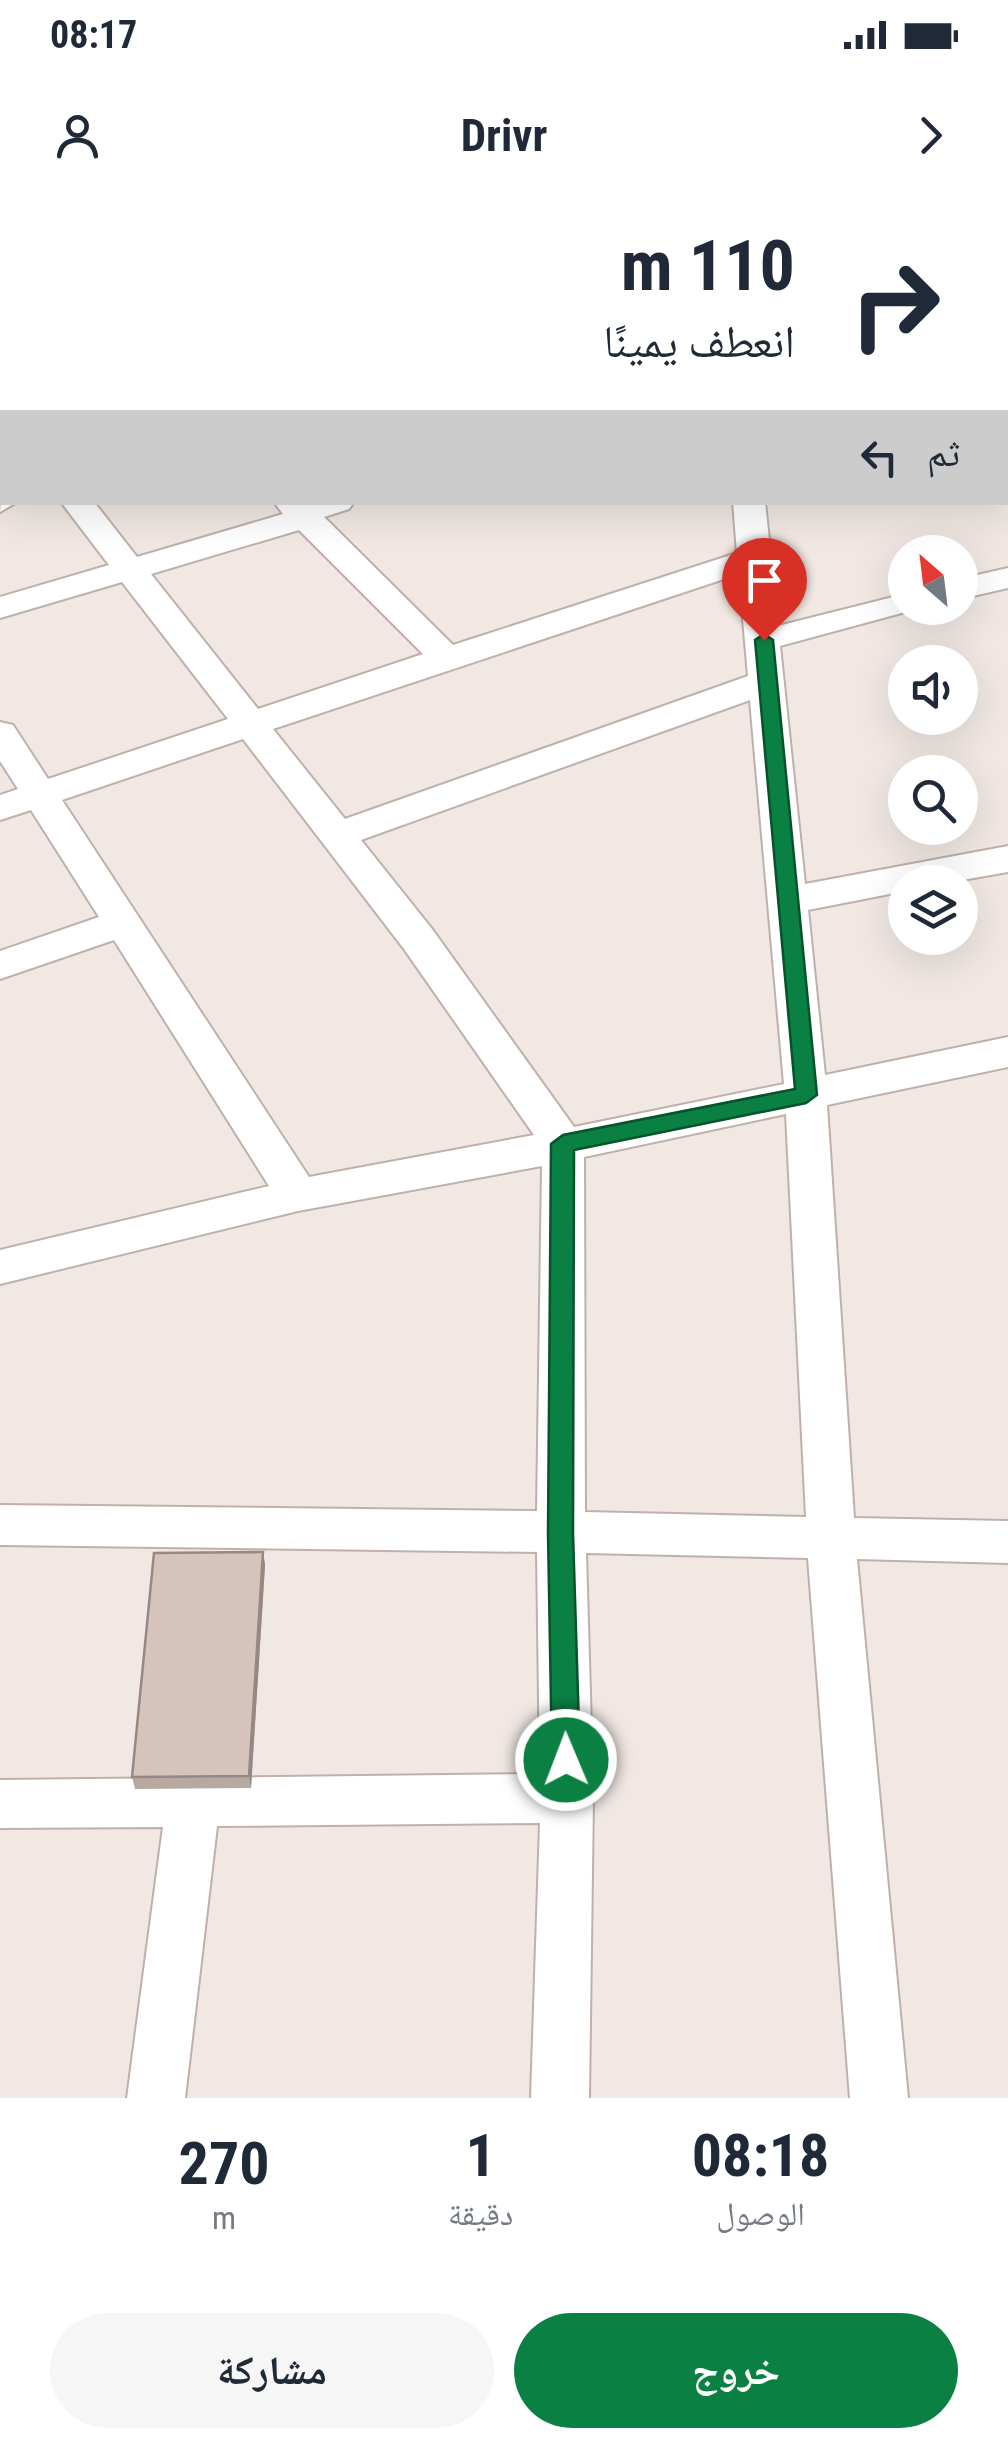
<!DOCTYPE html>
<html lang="ar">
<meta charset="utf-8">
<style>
body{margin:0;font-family:"Roboto Condensed","Noto Naskh Arabic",sans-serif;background:#f6f6f7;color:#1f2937;direction:rtl;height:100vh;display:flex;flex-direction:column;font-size:38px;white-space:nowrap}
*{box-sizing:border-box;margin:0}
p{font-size:32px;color:#747a83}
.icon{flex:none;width:55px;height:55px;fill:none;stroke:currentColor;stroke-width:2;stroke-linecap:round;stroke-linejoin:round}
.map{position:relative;height:1898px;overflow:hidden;direction:ltr}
.panel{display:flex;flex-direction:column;background:#fff;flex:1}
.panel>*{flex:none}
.banner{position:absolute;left:0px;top:0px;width:1010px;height:305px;box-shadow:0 10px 40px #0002;direction:rtl;background:#fff;color:#1f2937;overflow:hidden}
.needle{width:65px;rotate:332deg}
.controls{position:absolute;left:888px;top:335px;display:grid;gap:20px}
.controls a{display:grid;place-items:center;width:90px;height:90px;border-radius:50%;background:#fff;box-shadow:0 10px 40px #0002;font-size:50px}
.pin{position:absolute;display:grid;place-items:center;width:85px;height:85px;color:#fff;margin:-102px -42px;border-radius:50% 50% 50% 0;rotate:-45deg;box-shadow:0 0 10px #0007}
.pin .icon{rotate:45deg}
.me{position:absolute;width:110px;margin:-55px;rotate:359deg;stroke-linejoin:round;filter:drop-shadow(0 0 8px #0008)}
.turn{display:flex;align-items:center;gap:35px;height:210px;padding:0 50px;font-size:45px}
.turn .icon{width:130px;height:130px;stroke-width:2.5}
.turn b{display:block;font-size:70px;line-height:85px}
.then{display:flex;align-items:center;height:95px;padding:0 50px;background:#0003;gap:20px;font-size:38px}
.eta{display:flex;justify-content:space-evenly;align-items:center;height:170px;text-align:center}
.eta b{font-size:60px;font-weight:700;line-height:70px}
.action{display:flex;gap:20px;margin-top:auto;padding:20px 50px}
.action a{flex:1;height:115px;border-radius:60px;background:#0b8043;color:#fff;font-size:40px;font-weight:700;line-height:115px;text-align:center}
.action a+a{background:#f6f6f7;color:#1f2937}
.status{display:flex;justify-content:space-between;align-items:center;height:70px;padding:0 50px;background:#fff;direction:ltr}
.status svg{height:28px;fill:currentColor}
header{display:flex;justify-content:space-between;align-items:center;height:130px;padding:0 50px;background:#fff;font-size:45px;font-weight:700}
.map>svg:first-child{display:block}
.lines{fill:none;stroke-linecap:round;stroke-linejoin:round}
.street-casing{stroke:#bfb1a9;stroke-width:4}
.street{fill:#fff;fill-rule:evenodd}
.wall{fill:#b8a8a2}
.shaded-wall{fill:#968884}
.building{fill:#d6c3bc;stroke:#968884;stroke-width:2.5}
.route{fill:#0b8043;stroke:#07532c;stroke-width:2.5}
</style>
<div class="status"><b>08:17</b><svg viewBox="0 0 49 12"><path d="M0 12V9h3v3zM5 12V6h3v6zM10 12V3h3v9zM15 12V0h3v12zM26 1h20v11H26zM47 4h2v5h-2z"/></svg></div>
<header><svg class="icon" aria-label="forward" viewBox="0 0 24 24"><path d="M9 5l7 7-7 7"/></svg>Drivr<svg class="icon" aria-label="person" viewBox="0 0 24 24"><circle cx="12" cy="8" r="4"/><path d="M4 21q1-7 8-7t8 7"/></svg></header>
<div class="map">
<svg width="1008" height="1898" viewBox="0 0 1008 1898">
<rect width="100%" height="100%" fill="#f1e8e3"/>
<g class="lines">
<defs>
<path id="street" d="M701 0H729V2H701Z
M0 69 2 70V90L0 89Z
M0 123 2 124V144L0 143Z
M0 196H2V217H0Z
M2 291V302H17L0 312Z
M61 302H94L137 357 283 314 274 302H354L349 309 324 317 453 445 737 353 733 302H765L778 426 905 394V408H920L780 446 805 684 1008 646V672L951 682H905V691L808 710 825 875 1008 837V867L827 905 854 1318 1008 1321V1363L857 1359 908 1898H850L808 1358 586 1353 593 1598 589 1898H531L540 1623 217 1626 185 1898H127L163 1627 0 1628V1580L540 1574 537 1352 0 1345V1305L537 1311 542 966 298 1011 0 1084V1050L269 986 114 740 0 779V751L99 717 31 610 0 620V595L18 589 0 561V522L13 525 48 579 228 519 122 382 0 418V397L109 365ZM299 330 423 454 258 509 151 374ZM739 374 748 476 345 619 273 529ZM750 500 784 884 574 927 432 729 361 640ZM243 539 404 749 534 935 309 977 62 600ZM786 914 806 1317 585 1312 584 957Z
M1008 368V388L960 399V379Z"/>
</defs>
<!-- street casing -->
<use href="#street" class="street-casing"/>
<!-- street -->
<use href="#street" class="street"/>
</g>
<!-- wall -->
<path class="wall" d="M263 1352 265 1365 251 1588 135 1589 132 1577Z"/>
<!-- shaded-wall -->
<path class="shaded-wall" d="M263 1352 265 1365 251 1588 249 1576Z"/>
<!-- building -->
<path class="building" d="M263 1352 249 1576 132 1577 154 1353Z"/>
<!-- route -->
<path class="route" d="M764 434 773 440 817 895 806 903 574 950 573 1333 580 1560 576 1569 566 1573 556 1569 552 1560 548 1333 551 944 563 935 795 889 755 440Z"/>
</svg>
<div class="controls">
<a><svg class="needle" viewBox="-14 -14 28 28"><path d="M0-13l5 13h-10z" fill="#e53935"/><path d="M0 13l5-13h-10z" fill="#747a83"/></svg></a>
<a><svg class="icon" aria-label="sound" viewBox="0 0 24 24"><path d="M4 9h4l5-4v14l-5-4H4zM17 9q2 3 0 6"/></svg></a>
<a><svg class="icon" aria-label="search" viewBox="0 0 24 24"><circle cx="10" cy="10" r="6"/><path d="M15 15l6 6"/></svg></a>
<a><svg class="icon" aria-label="layers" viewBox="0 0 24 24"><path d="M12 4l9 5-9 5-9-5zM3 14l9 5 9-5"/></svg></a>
</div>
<div class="pin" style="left:764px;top:440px;background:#d93025"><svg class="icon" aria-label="arrive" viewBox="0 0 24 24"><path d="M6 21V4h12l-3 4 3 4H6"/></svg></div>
<svg class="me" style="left:566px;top:1560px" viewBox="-20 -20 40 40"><circle r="17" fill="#0b8043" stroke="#fff" stroke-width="3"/><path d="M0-11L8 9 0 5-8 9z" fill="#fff"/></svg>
<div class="banner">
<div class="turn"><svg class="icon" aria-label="right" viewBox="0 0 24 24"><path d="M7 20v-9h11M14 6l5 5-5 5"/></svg><div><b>110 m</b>انعطف يمينًا</div></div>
<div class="then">ثم<svg class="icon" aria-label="left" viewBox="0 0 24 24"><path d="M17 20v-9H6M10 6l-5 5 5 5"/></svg></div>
</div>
</div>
<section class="panel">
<div class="eta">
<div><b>08:18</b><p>الوصول</p></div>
<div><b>1</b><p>دقيقة</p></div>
<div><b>270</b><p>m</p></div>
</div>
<div class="action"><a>خروج</a><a>مشاركة</a></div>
</section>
